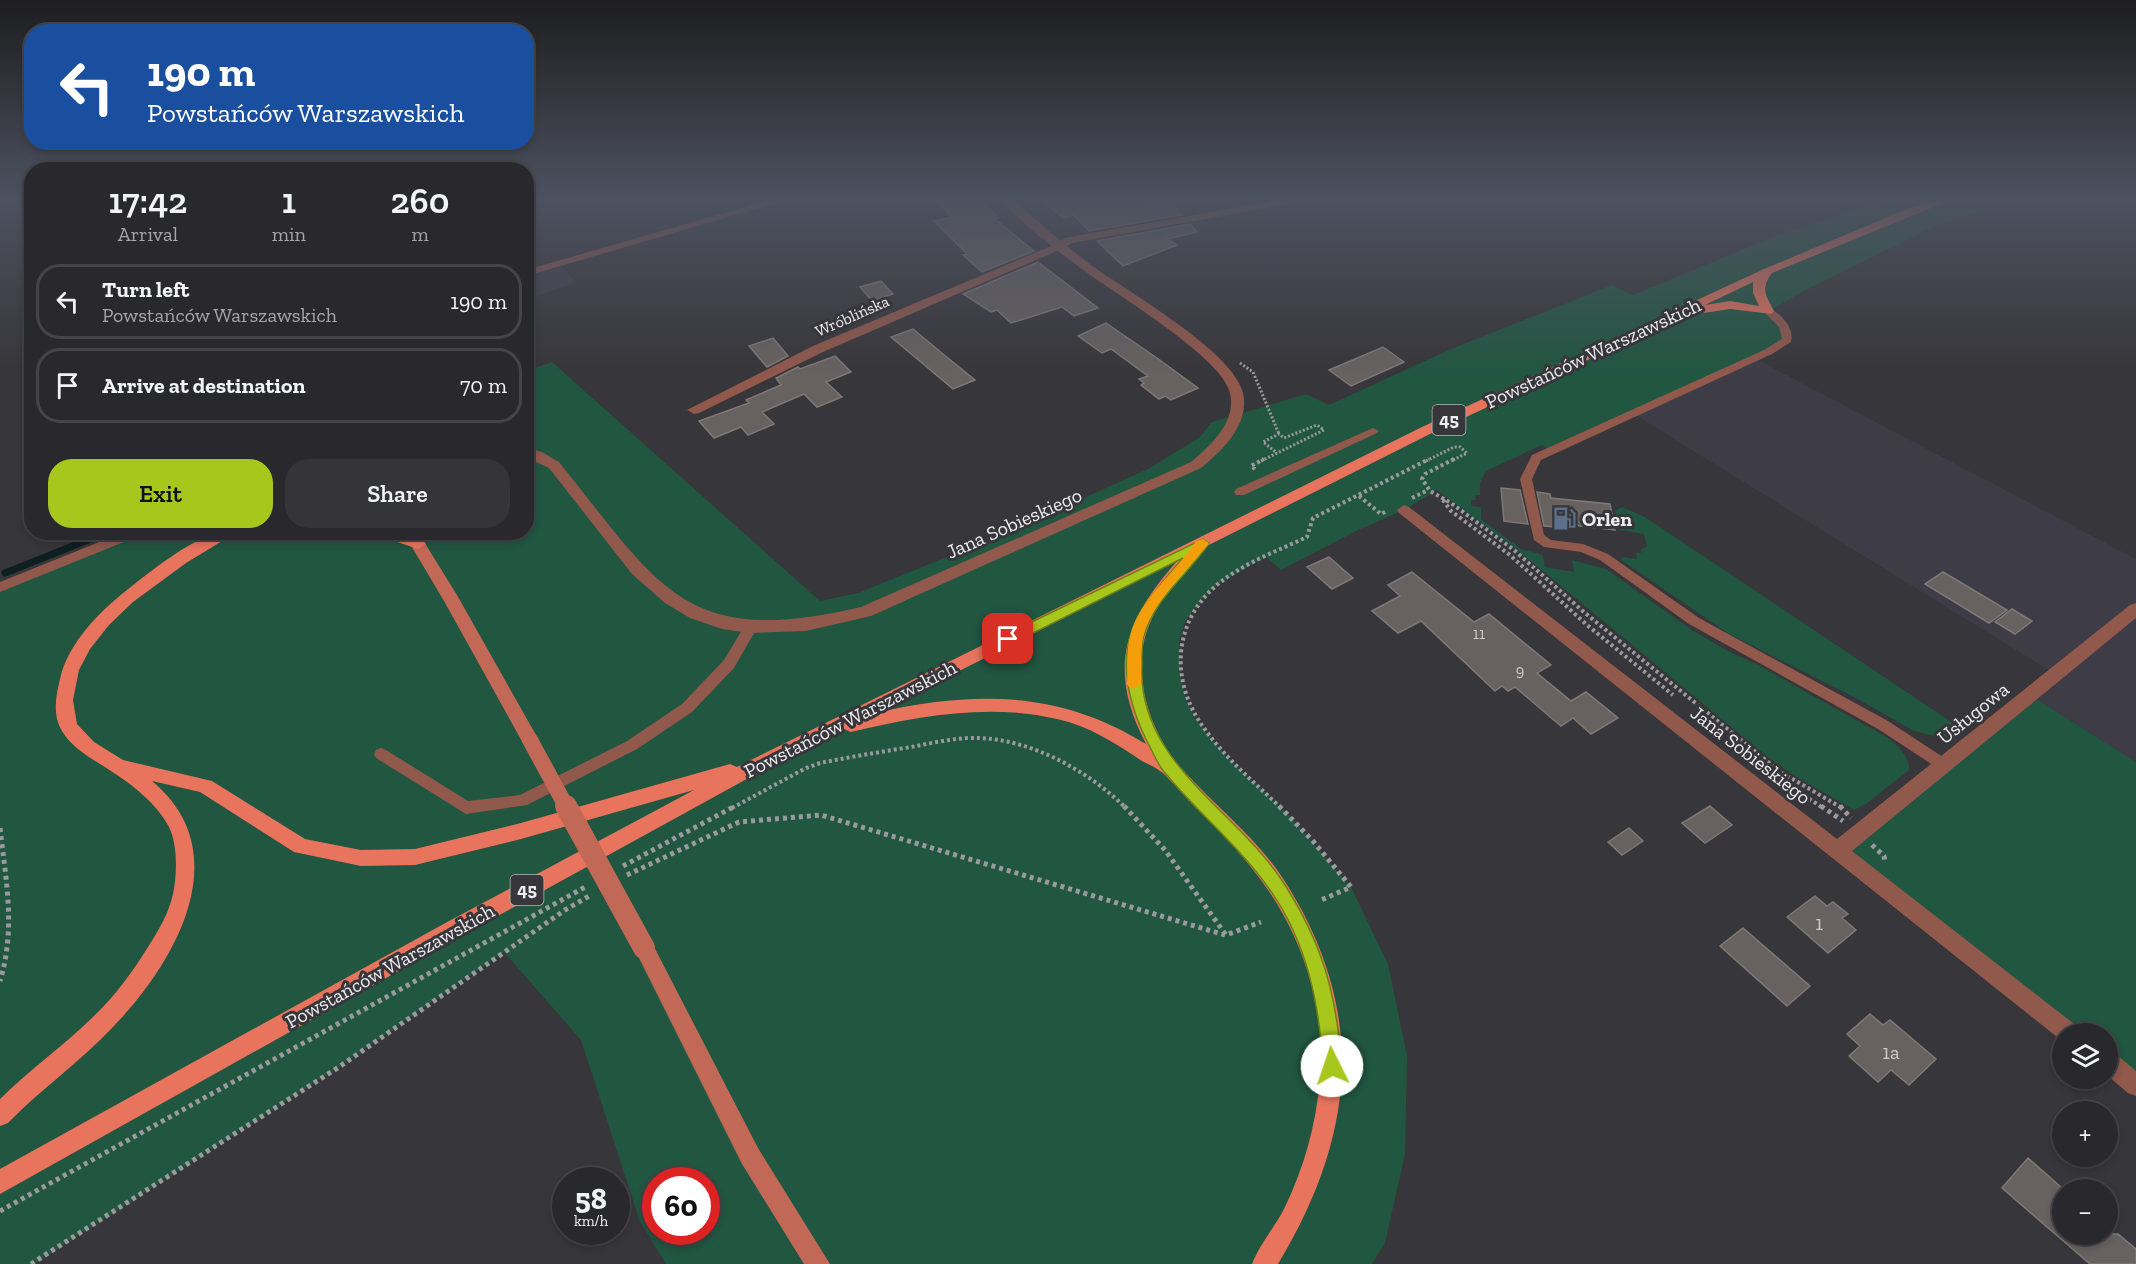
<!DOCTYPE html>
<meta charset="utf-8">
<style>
body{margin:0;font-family:"Zilla Slab",serif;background:#353438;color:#f1f3f6;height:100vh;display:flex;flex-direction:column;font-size:22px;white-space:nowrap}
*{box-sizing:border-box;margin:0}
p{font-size:20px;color:#a5a6a9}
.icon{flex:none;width:33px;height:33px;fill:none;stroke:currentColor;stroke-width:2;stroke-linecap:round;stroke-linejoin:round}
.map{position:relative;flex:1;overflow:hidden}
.drawer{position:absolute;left:24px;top:162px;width:510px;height:378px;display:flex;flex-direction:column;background:#29282c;border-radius:24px;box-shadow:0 3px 9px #0003,0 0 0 2px #454448}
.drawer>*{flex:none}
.top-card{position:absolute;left:24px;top:24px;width:510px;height:126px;border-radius:24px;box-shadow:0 3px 9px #0003,0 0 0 2px #454448;background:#1a4fa0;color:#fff;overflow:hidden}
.tools{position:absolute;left:2052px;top:1023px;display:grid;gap:12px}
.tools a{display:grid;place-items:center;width:66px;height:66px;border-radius:50%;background:#29282c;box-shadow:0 3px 9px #0003,0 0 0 2px #454448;font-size:30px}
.speed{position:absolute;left:552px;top:1167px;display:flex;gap:12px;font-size:30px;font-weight:700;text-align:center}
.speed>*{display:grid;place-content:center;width:78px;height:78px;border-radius:50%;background:#29282c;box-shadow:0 3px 9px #0003,0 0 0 2px #454448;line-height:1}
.speed small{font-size:15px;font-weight:400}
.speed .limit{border:9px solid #d22;background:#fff;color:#111}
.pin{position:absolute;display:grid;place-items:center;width:51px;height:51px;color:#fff;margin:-26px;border-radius:12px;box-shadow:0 3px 9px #0006}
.me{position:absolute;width:66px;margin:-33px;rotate:356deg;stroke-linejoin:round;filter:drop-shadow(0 0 4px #0008)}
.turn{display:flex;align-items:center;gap:21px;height:126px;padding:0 24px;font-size:27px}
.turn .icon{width:78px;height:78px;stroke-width:2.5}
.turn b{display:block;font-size:42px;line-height:51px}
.eta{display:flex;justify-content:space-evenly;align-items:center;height:102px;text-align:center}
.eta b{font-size:36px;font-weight:600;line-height:42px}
.action{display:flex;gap:12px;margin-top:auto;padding:12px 24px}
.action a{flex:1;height:69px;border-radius:24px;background:#a8c71d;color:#111;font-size:24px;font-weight:600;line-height:69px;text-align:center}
.action a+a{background:#353438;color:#f1f3f6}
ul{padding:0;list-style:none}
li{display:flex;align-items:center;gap:18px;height:75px;margin:0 12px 9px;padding:0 12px;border:3px solid #454448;border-radius:24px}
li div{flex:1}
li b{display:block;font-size:22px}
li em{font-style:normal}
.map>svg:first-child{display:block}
.built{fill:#3e3d47}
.green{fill:#215641;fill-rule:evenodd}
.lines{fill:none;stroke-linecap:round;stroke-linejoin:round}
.stream{stroke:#0e1f22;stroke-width:7}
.building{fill:#676160;stroke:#7e7977;stroke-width:1.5}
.path-far2{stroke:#9a9a9d;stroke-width:3;stroke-dasharray:2 2;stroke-linecap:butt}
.path-far1{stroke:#9a9a9d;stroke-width:4;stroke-dasharray:3 3;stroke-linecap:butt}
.path{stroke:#9a9a9d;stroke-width:5;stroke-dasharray:4 4;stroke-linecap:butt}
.service{fill:#91584c;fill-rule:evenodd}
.minor{fill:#91584c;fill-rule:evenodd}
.tertiary{fill:#91584c;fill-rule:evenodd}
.secondary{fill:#c26856;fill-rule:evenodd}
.primary{fill:#e8745d;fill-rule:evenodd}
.secondary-bridge-far1{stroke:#c26856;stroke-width:16}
.secondary-bridge{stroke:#c26856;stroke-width:22}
.route{fill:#a8c71d;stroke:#6d8113;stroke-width:1.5}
.slow{fill:#f59e0b}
.labels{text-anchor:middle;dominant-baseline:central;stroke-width:6;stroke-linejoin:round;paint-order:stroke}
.far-street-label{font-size:16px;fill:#ededef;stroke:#37363a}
.number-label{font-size:16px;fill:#cccacb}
.shield{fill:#37363a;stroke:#b6b6b9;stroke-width:1.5}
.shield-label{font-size:18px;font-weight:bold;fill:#ededef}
.street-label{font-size:20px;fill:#ededef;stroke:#37363a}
.poi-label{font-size:20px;font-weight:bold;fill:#ededef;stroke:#37363a;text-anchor:start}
.near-number-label{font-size:20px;fill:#cccacb}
</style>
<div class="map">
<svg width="2136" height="1264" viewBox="0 0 2136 1264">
<rect width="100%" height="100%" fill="#37363a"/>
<!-- built -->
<path class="built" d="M560 264 576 282 527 300V274Z
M1754 358 2136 559V762L2030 695 2055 674 1632 413Z"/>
<!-- green -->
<path class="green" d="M1892 197H2024L1935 226 1809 288 1769 311 1781 322 1787 340 1551 451 1542 445 1486 471 1480 483V495H1475L1476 500H1471V506L1481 507V519L1521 549 1543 555 1545 567 1574 572 1572 560 1606 569 1692 630 1728 651 1758 665 1890 739C1899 748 1910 757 1909 770L1866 804 1854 810 1790 773 1765 755 1516 549 1437 490 1404 510 1356 531 1281 570 1266 557 1218 584 1200 601 1185 622 1179 641 1181 683 1186 699 1195 718 1209 736 1229 759 1288 814 1351 887 1388 964 1407 1056 1405 1154 1385 1243 1372 1264H666L640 1222 581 1040 504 952 339 1067 34 1264H0V582L128 533 526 532 527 371 552 362 820 601 858 593 1011 531 1150 468 1200 437 1212 422 1306 394 1329 405 1451 349 1612 285 1633 295 1773 237ZM656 1180H706V1232H656Z
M1622 507 1645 517 1962 729 1951 737 1942 738 1914 731 1856 698 1729 634 1621 560 1622 557 1637 559 1636 553H1641V549L1647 547 1644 534 1620 530 1615 511Z
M2030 695 2136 762V1085L2108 1062V1034L2070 1033 1837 851Z"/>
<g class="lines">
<!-- stream -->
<path class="stream" d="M5 573 108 532"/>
</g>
<!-- building -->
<path class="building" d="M934 197H976L999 218 995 219 1034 251 982 272 963 255 967 254 934 221 951 217Z
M1039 197H1142L1143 205 1171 202 1182 215 1089 231 1074 215 1063 218Z
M1190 224 1197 232 1167 239 1177 245 1123 266 1097 241Z
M1038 262 1098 308 1074 316 1062 307 1011 323 997 310 991 312 963 294Z
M881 281 893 294 872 301 860 287Z
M1106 323 1157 358 1198 388 1171 400 1165 396 1159 399 1141 385 1144 383 1139 379 1148 376 1111 349 1102 353 1078 336Z
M913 329 943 354 975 380 953 389 891 337Z
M773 338 788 356 767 367 749 346Z
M1383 347 1404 362 1351 386 1329 370Z
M835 356 851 372 826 382 842 397 817 407 804 394 762 412 774 424 748 435 741 427 714 438 699 421 749 403 746 400 781 385 776 378 798 367 800 369Z
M1501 488 1520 490 1528 524 1504 521Z
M1537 492 1550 494 1551 498 1610 504 1615 530 1555 523 1556 527 1544 526Z
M1329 557 1353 578 1332 589 1307 567Z
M1412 572 1474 622 1489 614 1551 665 1537 673 1571 701 1586 692 1618 718 1591 734 1573 718 1561 726 1515 687 1508 691 1502 686 1495 691 1421 621 1398 633 1372 611 1400 596 1388 585Z
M1943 572 2007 610 1989 623 1925 584Z
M2012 609 2032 621 2015 634 1995 622Z
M1710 806 1732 825 1705 843 1682 823Z
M1629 828 1643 841 1622 855 1608 842Z
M1815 896 1827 906 1833 902 1848 914 1842 918 1856 930 1828 953 1787 917Z
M1743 928 1810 986 1787 1006 1720 946Z
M1870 1014 1883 1025 1890 1020 1936 1059 1909 1085 1891 1070 1878 1082 1849 1056 1860 1046 1847 1034Z
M2028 1158 2062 1188V1234H2118L2136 1249V1264H2090L2002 1188Z"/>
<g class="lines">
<!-- path-far2 -->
<path class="path-far2" d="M1240 363 1253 372 1279 434
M1261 461 1324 430 1317 425 1284 438 1279 434 1263 442 1277 453
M1426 461 1454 447H1460L1467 453 1451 461"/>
<!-- path-far1 -->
<path class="path-far1" d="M1454 459 1425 474 1422 479 1430 491 1451 503 1514 550 1585 613 1779 771 1842 808
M1255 469 1251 466 1264 459
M1359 496 1381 514 1387 511
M1412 498 1428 490
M1443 500 1451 511 1510 555 1587 625 1673 695
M1784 782 1823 808
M732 808 806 768 820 763C850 757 880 752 911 747 933 743 956 737 979 738 1033 740 1088 771 1126 808
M1281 808C1254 782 1225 758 1204 728 1170 682 1172 622 1218 584 1244 563 1277 551 1307 537L1313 518 1429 459"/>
<!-- path -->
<path class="path" d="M1124 806 1165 850 1226 935 1261 922
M1279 806 1313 841 1351 887 1319 901
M1821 806 1843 821
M1840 806 1851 818
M0 828C6 882 16 928 0 981
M1872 845 1884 856 1885 862
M623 866 735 806
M627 875 739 822 821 815 1225 935
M0 1211 587 886
M31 1264 339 1067 565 910 591 895"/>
<!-- service -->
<path class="service" d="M1768 308C1781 313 1795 328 1791 342L1772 354 1541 460 1532 479 1544 535 1551 540 1583 544 1608 554 1699 618 1888 721 1949 761 1951 765 1949 769 1944 771 1939 769 1878 729 1689 624 1600 560 1581 552 1544 547 1534 540 1520 479 1532 455 1764 350 1782 339 1779 327 1763 311Z
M1373 428 1379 431 1377 433 1244 495H1236L1234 492 1236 489Z
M124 532H143L141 535 0 592V582Z
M750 623 757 628 734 668 692 712 637 749 527 805 466 814 376 758 374 754 376 750 381 748 386 750 468 801 520 795 627 741 682 704 724 660 745 625Z"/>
<!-- minor -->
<path class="minor" d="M780 197H797L526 276V270Z
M1284 199 1289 202 1288 204 1072 243 1064 248 823 352 699 413 694 414 687 410 813 346 1056 244 1064 238Z
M1404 505 1409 507 1837 839 2130 605 2136 603V618L1852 851 2078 1027 2081 1034H2062V1041L1399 513 1397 510Z
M2108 1051 2116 1054 2136 1071V1096L2128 1093 2108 1076Z"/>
<!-- tertiary -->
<path class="tertiary" d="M999 197H1011C1035 220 1061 242 1087 262 1123 289 1234 351 1243 393 1250 424 1223 450 1201 468L871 616 806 631 750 633 722 629 690 618 665 603 632 574 549 468 526 457V448L542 452 559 462C660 587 684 649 861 607L1191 462C1211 445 1239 420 1229 390 1218 355 1114 293 1082 269 1054 248 1021 224 999 197Z"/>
<!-- secondary -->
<path class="secondary" d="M403 532H418L457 595 536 735 539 740 536 745 530 747 524 745 444 601Z
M644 939 651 941 758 1148 830 1264H804L742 1164 634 948 637 941Z"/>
<!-- primary -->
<path class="primary" d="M1942 197H1958L1772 273C1760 289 1766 295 1774 311L1772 314 1730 309 1697 314 1692 311 1432 433 1203 548 1201 554C1183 575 1161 596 1150 623 1129 670 1149 733 1183 770 1216 807 1257 838 1284 880 1368 1011 1356 1135 1278 1264H1252C1260 1244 1274 1228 1284 1209 1304 1168 1316 1125 1320 1079 1326 1014 1305 943 1268 890 1248 860 1222 834 1196 808 1186 798 1176 786 1165 775 1159 769 1150 765 1142 761 1115 743 1089 726 1057 719 988 703 919 716 851 732L844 729 774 764 463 935 0 1194V1169L449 921 694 790 521 839 415 865 361 866 294 852 200 792 152 781C239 853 175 963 113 1027 80 1062 41 1089 8 1123L0 1126V1099C30 1069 65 1045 95 1015 116 995 133 971 148 947 158 931 169 913 173 894 177 875 178 845 169 827 157 804 133 785 111 771 90 757 64 745 57 719 54 705 57 692 60 679 68 643 100 611 127 590 152 570 185 544 215 533 221 531 230 532 237 532L186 563 133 602 109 625 90 649 79 670 73 700 77 724 94 742 123 760 212 781 305 839 361 850 415 849 521 823 730 764 737 767 1422 427 1764 269 1907 209ZM1753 282V293L1759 306 1730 301 1705 305ZM1177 561C1124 621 1107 669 1146 744 1059 690 975 691 878 712Z
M378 532C393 532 416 531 426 544L418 549 380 536Z"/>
<!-- secondary-bridge-far1 -->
<path class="secondary-bridge-far1" d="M530 740 567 808"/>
<!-- secondary-bridge -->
<path class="secondary-bridge" d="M566 806 644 948"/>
</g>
<!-- sky -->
<linearGradient id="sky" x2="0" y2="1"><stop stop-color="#1e1e20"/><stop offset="0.53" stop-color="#4d5260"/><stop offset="1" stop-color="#4d5260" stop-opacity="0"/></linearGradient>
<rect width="2136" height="374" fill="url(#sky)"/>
<!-- route -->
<path class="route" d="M1203 539 1209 543C1189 574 1154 598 1144 636 1141 644 1142 654 1142 663 1136 762 1236 809 1283 882 1323 944 1336 993 1342 1066L1339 1072 1332 1075 1326 1072 1323 1066C1319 1002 1307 943 1270 890 1240 847 1199 814 1166 774 1160 768 1156 759 1152 751 1130 710 1115 660 1138 616 1150 595 1167 577 1183 558L1013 643H1003L1001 639 1003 636Z"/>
<!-- slow -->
<path class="slow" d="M1203 539 1209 543 1207 546C1186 570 1150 606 1143 637 1140 652 1142 669 1141 684L1134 689 1129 687 1127 684C1128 669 1126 651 1130 637 1139 598 1176 573 1196 541Z"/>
<!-- icons -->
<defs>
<symbol id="fuel-bare" viewBox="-9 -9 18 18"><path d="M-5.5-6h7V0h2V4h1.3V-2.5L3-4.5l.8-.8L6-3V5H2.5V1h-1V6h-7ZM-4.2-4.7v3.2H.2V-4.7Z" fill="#5c6f8a" stroke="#37363a" stroke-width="2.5" paint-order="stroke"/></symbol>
</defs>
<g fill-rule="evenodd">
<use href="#fuel-bare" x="1548" y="502" width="33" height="33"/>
</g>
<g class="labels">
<!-- far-street labels -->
<g class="far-street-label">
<text transform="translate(852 316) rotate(-24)">Wróblińska</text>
</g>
<!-- number labels -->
<g class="number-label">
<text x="1479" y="633">11</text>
<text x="1520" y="670">9</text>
</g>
<!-- shield labels -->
<g class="shield">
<rect x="1432.5" y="405" width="33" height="30" rx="4.5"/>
<rect x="510.5" y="875" width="33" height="30" rx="4.5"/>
</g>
<g class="shield-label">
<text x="1449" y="420">45</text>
<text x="527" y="890">45</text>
</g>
<!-- street labels -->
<g class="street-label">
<text transform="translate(1593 353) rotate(-25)">Powstańców Warszawskich</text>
<text transform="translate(1014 523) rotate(-24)">Jana Sobieskiego</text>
<text transform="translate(1973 713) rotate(-39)">Usługowa</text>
<text transform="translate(850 719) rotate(-27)">Powstańców Warszawskich</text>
<text transform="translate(1751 755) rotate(38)">Jana Sobieskiego</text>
<text transform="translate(390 966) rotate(-29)">Powstańców Warszawskich</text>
</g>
<!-- poi labels -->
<g class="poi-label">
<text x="1582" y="519">Orlen</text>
</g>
<!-- near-number labels -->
<g class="near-number-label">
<text x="1819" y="923">1</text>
<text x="1891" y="1052">1a</text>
</g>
</g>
</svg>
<div class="tools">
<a><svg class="icon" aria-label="layers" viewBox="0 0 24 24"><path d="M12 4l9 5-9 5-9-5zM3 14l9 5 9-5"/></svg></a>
<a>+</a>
<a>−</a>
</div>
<div class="speed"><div>58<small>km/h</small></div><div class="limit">60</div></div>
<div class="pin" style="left:1008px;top:639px;background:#d93025"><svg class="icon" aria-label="arrive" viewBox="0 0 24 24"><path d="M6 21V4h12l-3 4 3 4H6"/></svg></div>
<svg class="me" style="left:1332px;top:1066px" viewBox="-20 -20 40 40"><circle r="19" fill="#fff"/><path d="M0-13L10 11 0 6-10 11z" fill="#a8c71d"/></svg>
<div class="top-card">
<div class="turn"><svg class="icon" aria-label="left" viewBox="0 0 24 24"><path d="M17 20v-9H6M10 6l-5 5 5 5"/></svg><div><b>190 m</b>Powstańców Warszawskich</div></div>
</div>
<section class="drawer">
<div class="eta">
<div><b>17:42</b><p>Arrival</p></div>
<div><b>1</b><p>min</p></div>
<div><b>260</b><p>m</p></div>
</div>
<ul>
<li><svg class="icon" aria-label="left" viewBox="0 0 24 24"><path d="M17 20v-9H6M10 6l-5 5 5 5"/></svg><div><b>Turn left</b><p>Powstańców Warszawskich</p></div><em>190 m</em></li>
<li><svg class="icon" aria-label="arrive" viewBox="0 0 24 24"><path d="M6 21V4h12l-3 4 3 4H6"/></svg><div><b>Arrive at destination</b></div><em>70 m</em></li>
</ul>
<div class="action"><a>Exit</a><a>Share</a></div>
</section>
</div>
